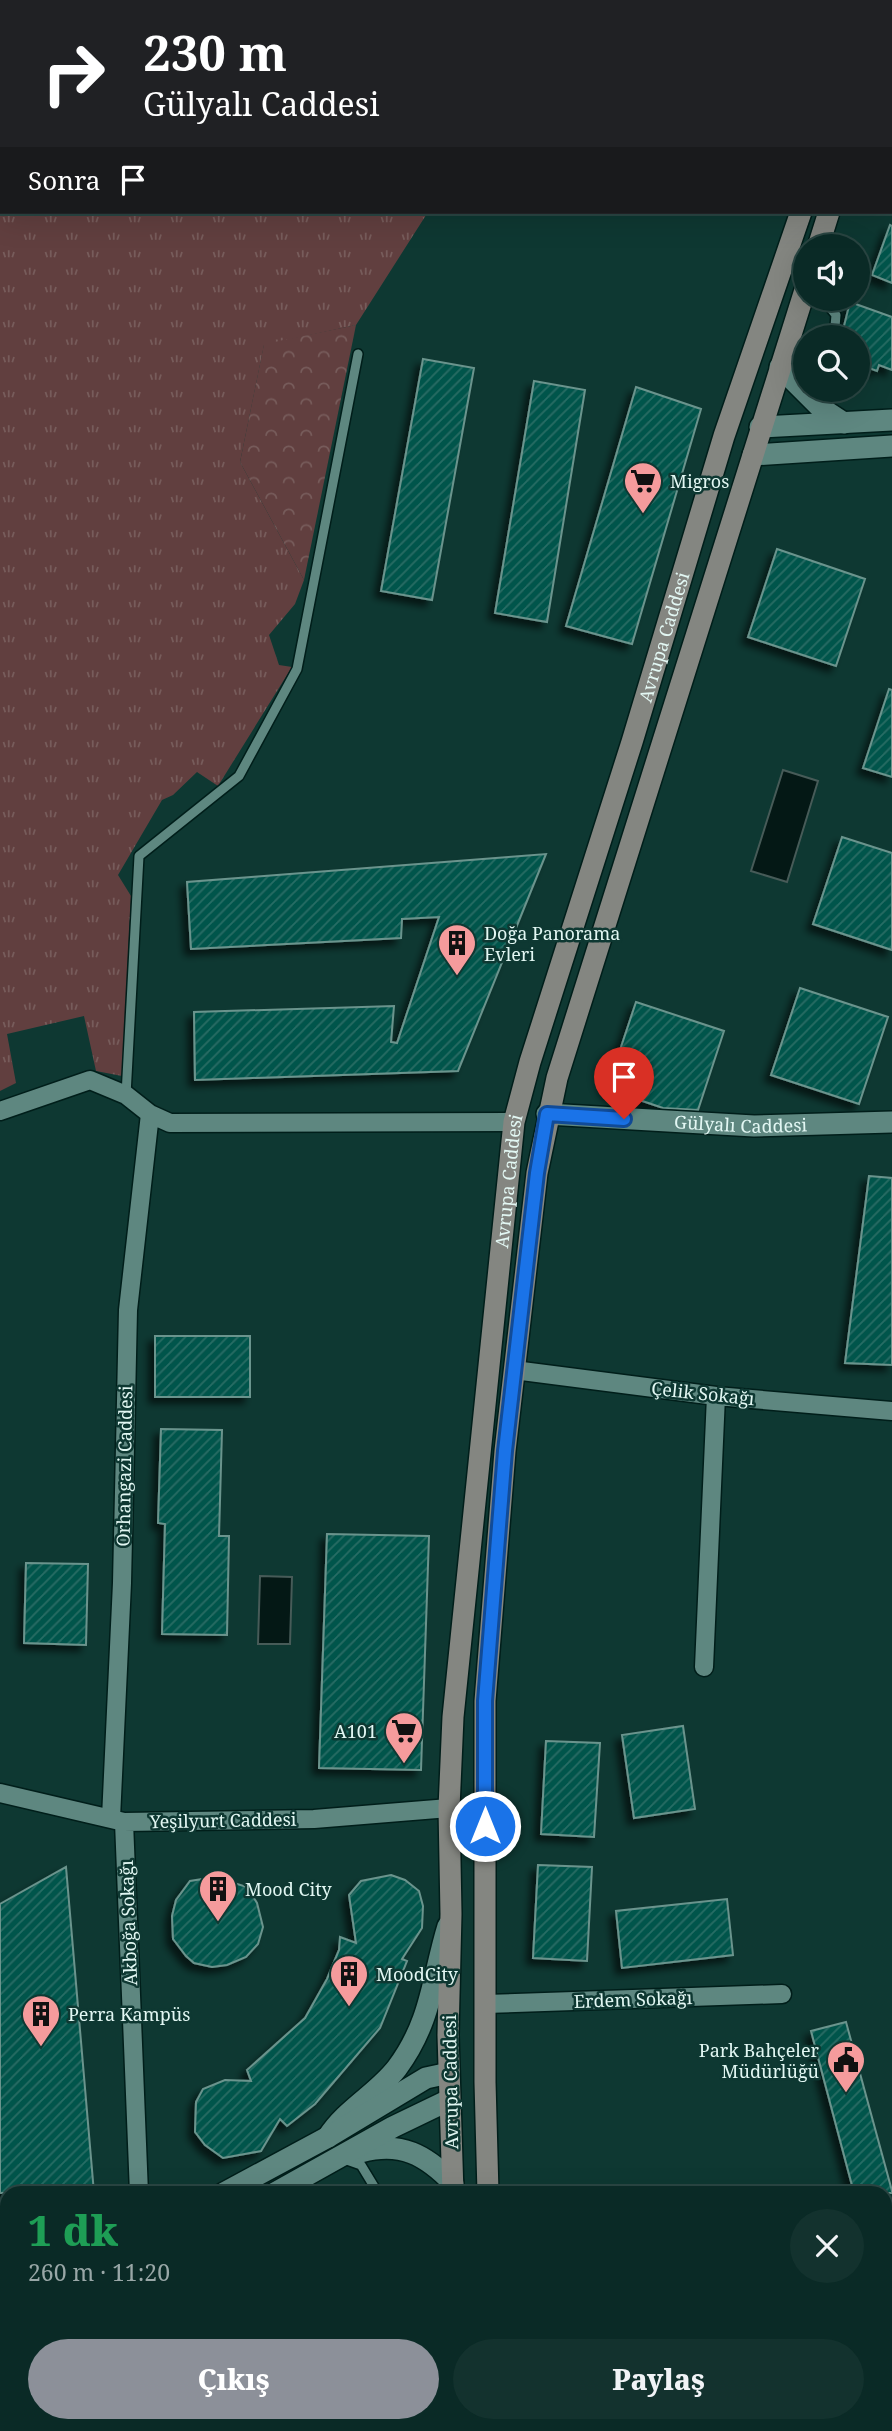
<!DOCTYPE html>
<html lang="tr">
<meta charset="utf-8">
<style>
body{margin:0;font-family:"Noto Serif",serif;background:#13322e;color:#f1f3f6;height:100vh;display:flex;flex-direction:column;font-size:26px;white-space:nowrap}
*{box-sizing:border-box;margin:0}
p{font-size:23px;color:#99a7a7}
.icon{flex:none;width:38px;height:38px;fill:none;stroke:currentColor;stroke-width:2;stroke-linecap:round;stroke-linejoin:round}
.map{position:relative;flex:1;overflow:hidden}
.drawer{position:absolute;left:0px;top:2186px;width:892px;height:247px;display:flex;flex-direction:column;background:#0a2a26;border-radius:21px 21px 0 0;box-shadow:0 7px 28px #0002,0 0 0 2px #2a4643}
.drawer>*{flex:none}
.banner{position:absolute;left:0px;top:0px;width:892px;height:214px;box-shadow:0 7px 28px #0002,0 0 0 2px #2a4643;background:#202124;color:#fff;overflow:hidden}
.buttons{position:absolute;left:793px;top:234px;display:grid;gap:14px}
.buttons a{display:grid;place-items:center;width:77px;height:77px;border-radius:50%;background:#0a2a26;box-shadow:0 7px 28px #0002,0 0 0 2px #2a4643;font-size:35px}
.pin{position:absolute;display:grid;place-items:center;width:60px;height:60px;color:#fff;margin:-72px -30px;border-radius:50% 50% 50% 0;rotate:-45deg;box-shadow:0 0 7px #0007}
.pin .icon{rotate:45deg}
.me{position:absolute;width:77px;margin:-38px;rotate:0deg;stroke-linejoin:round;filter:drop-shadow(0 0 5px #0008)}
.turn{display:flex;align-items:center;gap:24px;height:147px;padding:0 28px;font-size:32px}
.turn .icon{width:91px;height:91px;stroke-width:2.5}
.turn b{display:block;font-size:49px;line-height:60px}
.then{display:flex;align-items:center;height:66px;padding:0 28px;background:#0003;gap:14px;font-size:26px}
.round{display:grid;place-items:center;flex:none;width:74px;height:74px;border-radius:37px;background:#13322e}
.headline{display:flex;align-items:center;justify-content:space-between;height:119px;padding:0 28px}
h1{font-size:42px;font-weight:800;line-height:52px;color:#1e9e55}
.cta{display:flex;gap:14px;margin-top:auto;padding:14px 28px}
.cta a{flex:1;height:80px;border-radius:42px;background:#8c9099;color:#fff;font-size:28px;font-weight:800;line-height:80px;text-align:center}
.cta a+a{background:#13322e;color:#f1f3f6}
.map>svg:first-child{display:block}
.grass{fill:url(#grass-tufts)}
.forest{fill:url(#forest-crowns)}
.water{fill:#041815;stroke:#475b58;stroke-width:2}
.building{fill:url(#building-hatch);stroke:#6b948d;stroke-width:2;filter:url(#shadow)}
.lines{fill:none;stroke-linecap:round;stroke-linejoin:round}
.service-casing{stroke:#001e1a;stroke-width:12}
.minor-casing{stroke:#001e1a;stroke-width:21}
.tertiary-casing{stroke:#001e1a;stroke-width:24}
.secondary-casing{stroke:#001e1a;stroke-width:24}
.service{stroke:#5e8780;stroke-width:9}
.minor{stroke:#5e8780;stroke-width:18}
.tertiary{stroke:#5e8780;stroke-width:21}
.secondary{stroke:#848681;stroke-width:21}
.route-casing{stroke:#114b97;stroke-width:18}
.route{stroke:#1a73e8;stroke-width:12}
.labels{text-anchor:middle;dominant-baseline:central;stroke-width:5;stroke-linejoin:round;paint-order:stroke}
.poi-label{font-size:18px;fill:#e2f7f3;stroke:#0e3832;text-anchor:start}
.street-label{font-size:18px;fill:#e2f7f3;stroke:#0e3832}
</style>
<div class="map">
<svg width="892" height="2431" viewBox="0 0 892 2431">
<defs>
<pattern id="grass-tufts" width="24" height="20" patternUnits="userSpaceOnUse" patternTransform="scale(1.75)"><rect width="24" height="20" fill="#613f3f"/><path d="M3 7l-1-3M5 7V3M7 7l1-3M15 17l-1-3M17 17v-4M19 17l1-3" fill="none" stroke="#775c5b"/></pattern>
<pattern id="forest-crowns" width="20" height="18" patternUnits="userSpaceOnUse" patternTransform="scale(1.75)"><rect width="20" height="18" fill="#613f3f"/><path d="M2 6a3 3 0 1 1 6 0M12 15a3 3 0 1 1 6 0" fill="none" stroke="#775c5b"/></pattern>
<pattern id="building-hatch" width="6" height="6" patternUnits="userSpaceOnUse" patternTransform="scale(1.75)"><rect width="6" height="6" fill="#04544b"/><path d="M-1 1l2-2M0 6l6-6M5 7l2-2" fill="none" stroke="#286d65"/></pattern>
<filter id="shadow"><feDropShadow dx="-6" dy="6" stdDeviation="3.5" flood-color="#0009"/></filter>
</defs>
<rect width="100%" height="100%" fill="#0e3832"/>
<!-- grass -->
<path class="grass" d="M0 0H670L2 2V212H428L356 325 264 345 240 462 304 580 295 604 269 635 279 665 292 667 218 786 197 772 173 795 162 800 118 875 131 896 122 1076 96 1071 84 1016 7 1034 16 1083 0 1091Z"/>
<!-- forest -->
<path class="forest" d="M356 325 304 580 240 462 264 344Z"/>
<!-- water -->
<path class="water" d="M783 770 818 781 787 882 751 871Z
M260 1576 292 1577 290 1644H258Z"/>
<!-- building -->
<path class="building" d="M890 225 892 226V283L872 275Z
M850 302 892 317V370L879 365 877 371 858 364V338H841Z
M423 359 474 368 432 600 381 591Z
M534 381 585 390 547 622 495 613Z
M636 387 701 409 632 644 566 626Z
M777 549 865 579 836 666 748 637Z
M889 689 892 690V777L863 768Z
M842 837 892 853V950L813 924Z
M546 854 458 1071 195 1080 194 1012 394 1006 391 1042 397 1043 439 917 402 919 401 938 191 949 187 882Z
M800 988 888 1017 859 1104 771 1075Z
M636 1002 724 1031 698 1110 663 1108 607 1089Z
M869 1176 892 1178V1365L845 1363Z
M155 1336H250V1397H155Z
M161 1429 222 1430 219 1536H229L227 1635 162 1634 165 1524 158 1523Z
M327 1534 429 1536 421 1770 319 1768Z
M26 1563 88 1564 86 1645 24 1643Z
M683 1726 695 1809 634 1818 622 1735Z
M546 1741 600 1743 594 1837 541 1834Z
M538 1865 592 1867 587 1961 533 1958Z
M66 1867 94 2193H0V1904Z
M391 1875 405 1880 419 1891 423 1906 422 1928 402 1959 407 1961 380 2028 315 2104 287 2126 280 2119 261 2151 223 2158 205 2145 195 2132 196 2102 203 2089 225 2080 251 2081 247 2070 305 2018 327 1979 339 1950 340 1937 356 1943 349 1895 361 1881Z
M215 1877 247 1887 257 1903 263 1927 258 1944 246 1957 227 1965 212 1967 194 1963 186 1956 173 1939 172 1916 176 1900 190 1881Z
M727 1899 733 1955 622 1968 616 1911Z
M846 2022 892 2191V2193H854L811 2031Z"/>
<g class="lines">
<defs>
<path id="service" d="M823 299 836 315 834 338
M785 367H805
M126 1095 139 856 239 776 297 669 358 354
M344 2159 361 2165 378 2193
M431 2193 451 2184"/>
<path id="minor" d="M0 1111 90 1080 126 1095 150 1114 170 1123 514 1122
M514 1370 716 1396 892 1411
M704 1667 716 1396
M0 1793 124 1822 314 1819 449 1808
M111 1818 122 1583 128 1310 150 1114
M124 1822 139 2193
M485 2004 782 1994
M248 2426 250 2431"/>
<g id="tertiary">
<path d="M780 367 821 408 844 423"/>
<path d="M760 427 892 420"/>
<path d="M753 455 892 446"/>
<path id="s1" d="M547 1114 754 1126 892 1122"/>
<path d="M328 2137C346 2109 377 2094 397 2068 432 2021 432 1978 448 1926"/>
<path d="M361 2152C401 2141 426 2155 453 2183"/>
<path d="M224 2193 328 2137 426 2078 449 2073"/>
<path d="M275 2193 393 2127 449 2100"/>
<path d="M0 2316 7 2312"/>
<path d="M0 2344 7 2340"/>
<path d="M886 2367H892"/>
</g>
<g id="secondary">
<path d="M873 2V0"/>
<path d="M891 27 892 23"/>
<path d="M818 247 829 212"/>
<path id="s2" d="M453 2193 448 2035 451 1914 449 1808 453 1717 514 1122 530 1062 632 742 724 436 801 212"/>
<path d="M488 2193 485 2082V1701L505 1451 537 1173 557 1078 805 290"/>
<path d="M465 2426V2431"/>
<path d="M496 2426V2431"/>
</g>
</defs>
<!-- service casing -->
<use href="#service" class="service-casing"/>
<!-- minor casing -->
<use href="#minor" class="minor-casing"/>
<!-- tertiary casing -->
<use href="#tertiary" class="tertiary-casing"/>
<!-- secondary casing -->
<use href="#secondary" class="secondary-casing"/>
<!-- service -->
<use href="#service" class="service"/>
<!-- minor -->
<use href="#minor" class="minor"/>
<!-- tertiary -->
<use href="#tertiary" class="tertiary"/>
<!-- secondary -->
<use href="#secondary" class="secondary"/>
</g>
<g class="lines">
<defs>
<path id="route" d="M485 1826V1701L505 1451 537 1173 547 1114 624 1119"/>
</defs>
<!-- route casing -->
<use href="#route" class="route-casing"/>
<!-- route -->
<use href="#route" class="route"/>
</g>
<!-- icons -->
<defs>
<symbol id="supermarket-pin" viewBox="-11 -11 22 30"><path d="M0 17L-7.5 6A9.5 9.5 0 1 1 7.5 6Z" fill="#f59b9c" stroke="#0e3832"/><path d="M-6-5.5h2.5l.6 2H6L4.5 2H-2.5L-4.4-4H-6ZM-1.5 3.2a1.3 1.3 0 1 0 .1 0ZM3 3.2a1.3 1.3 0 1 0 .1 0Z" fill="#111"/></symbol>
<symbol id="building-pin" viewBox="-11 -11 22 30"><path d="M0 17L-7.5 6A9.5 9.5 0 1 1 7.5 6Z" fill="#f59b9c" stroke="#0e3832"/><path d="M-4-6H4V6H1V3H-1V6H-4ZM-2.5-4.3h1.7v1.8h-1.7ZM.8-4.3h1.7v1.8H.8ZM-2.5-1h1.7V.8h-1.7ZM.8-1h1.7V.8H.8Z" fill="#111"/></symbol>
<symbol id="civic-pin" viewBox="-11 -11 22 30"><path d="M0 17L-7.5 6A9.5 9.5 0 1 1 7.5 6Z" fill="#f59b9c" stroke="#0e3832"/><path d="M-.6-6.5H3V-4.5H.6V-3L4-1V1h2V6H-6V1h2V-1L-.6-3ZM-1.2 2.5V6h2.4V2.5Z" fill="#111"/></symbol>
</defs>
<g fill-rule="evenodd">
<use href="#supermarket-pin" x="621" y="459" width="44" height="60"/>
<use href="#building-pin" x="435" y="921" width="44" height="60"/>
<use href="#supermarket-pin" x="382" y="1709" width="44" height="60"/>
<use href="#building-pin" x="196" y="1867" width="44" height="60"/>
<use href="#building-pin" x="327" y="1952" width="44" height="60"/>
<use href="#building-pin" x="19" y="1992" width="44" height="60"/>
<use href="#civic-pin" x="824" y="2038" width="44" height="60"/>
</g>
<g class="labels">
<!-- poi labels -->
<g class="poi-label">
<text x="670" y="481">Migros</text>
<text x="484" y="933">Doğa Panorama<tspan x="484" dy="21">Evleri</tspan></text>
<text x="377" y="1731" text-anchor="end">A101</text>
<text x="245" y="1889">Mood City</text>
<text x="376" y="1974">MoodCity</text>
<text x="68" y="2014">Perra Kampüs</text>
<text x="819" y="2050" text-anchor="end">Park Bahçeler<tspan x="819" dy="21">Müdürlüğü</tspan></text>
</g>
<!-- street labels -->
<g class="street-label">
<text stroke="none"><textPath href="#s2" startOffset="1582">Avrupa Caddesi</textPath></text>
<text stroke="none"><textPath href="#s1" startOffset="194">Gülyalı Caddesi</textPath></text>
<text stroke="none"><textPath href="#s2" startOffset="1015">Avrupa Caddesi</textPath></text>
<text transform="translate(703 1393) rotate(6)">Çelik Sokağı</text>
<text transform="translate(124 1466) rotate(-89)">Orhangazi Caddesi</text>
<text transform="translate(223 1820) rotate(-1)">Yeşilyurt Caddesi</text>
<text transform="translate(128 1923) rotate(-92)">Akboğa Sokağı</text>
<text transform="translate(633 1999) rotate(-2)">Erdem Sokağı</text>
<text transform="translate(450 2082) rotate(-91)">Avrupa Caddesi</text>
</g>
</g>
</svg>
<div class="buttons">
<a><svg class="icon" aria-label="sound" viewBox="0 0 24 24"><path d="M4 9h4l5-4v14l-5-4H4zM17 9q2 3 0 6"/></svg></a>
<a><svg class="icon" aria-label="search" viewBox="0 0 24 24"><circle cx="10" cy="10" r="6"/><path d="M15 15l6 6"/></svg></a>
</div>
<div class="pin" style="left:624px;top:1119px;background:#d93025"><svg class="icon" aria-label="arrive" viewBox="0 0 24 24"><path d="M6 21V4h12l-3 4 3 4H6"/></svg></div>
<svg class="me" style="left:485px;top:1826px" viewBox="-20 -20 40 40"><circle r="17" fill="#1a73e8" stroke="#fff" stroke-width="3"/><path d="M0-11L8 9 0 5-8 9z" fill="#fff"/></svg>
<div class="banner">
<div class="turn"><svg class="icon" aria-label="right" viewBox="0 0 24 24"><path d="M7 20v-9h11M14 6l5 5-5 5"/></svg><div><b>230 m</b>Gülyalı Caddesi</div></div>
<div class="then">Sonra<svg class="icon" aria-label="arrive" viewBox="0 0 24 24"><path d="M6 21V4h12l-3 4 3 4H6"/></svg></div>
</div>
<section class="drawer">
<div class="headline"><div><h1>1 dk</h1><p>260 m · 11:20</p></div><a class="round"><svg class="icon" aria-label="close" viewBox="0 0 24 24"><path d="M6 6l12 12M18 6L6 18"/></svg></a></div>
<div class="cta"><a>Çıkış</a><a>Paylaş</a></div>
</section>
</div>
